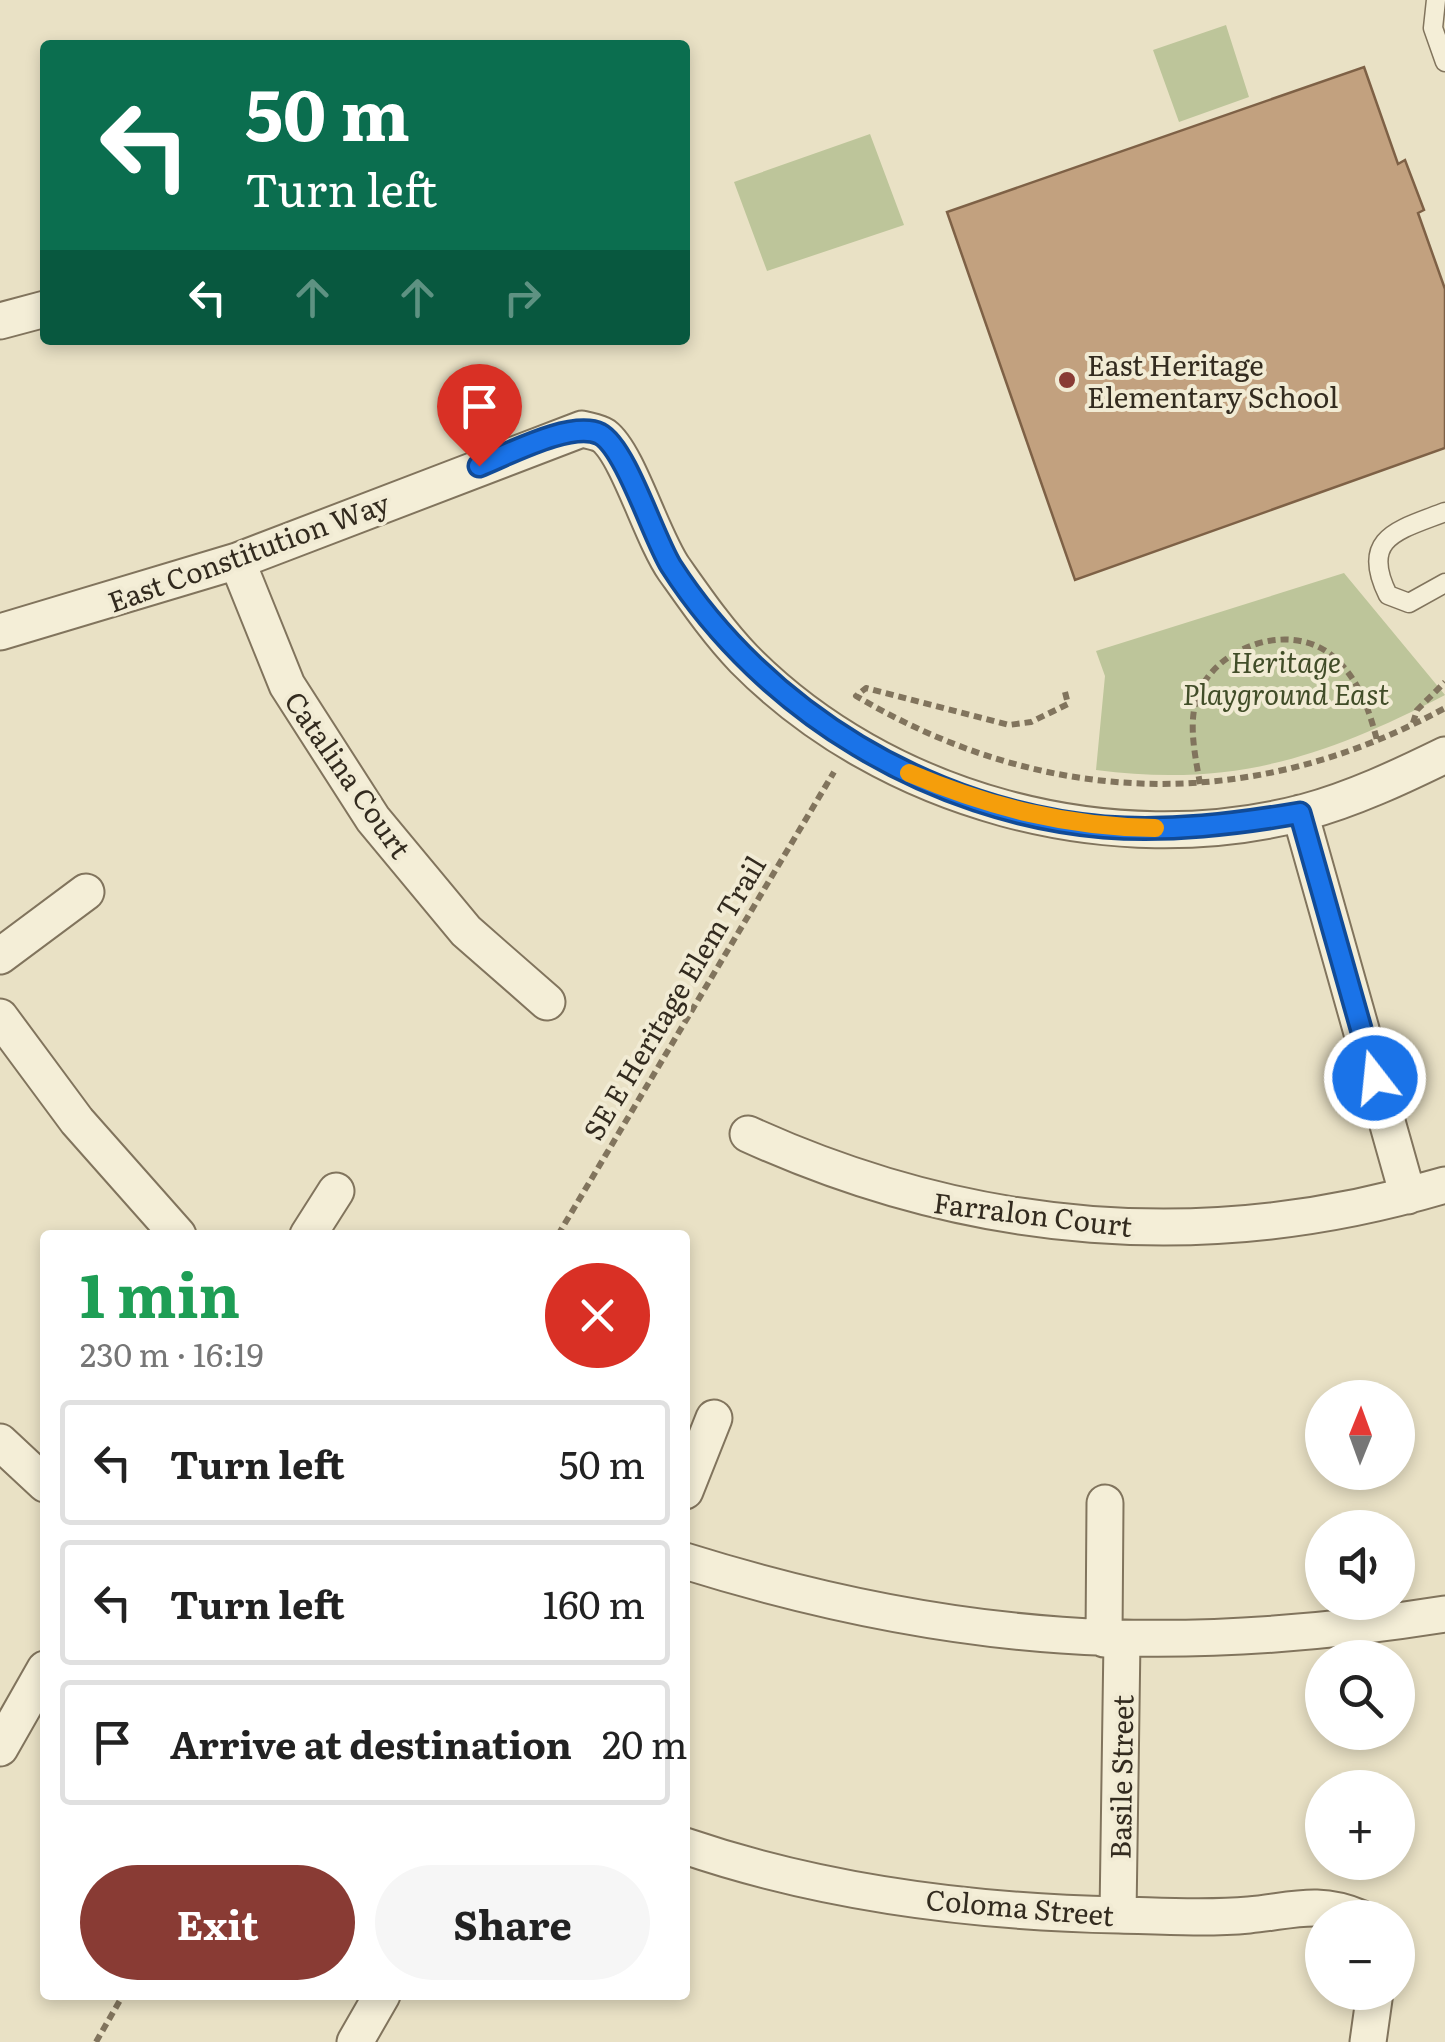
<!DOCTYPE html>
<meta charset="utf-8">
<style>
body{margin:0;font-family:Literata,serif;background:#f6f6f6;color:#222;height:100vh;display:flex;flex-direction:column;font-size:38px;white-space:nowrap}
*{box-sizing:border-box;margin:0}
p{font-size:32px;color:#767676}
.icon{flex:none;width:55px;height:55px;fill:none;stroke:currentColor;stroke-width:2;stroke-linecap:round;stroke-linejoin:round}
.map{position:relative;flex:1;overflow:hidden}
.side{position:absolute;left:40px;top:1230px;width:650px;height:770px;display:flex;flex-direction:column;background:#fff;border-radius:10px;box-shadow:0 5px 15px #0003}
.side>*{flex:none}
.hud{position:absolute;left:40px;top:40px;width:650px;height:305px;border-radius:10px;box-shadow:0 5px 15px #0003;background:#0b6e4f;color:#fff;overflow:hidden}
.needle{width:65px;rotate:1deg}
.controls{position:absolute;left:1305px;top:1380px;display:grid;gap:20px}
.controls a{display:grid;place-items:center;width:110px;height:110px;border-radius:50%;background:#fff;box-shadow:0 5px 15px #0003;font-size:50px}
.pin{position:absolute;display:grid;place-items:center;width:85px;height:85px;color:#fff;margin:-102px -42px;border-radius:50% 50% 50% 0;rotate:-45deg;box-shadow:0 0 10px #0007}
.pin .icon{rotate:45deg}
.me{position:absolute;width:110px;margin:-55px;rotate:344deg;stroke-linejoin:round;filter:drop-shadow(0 0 8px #0008)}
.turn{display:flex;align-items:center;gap:35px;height:210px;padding:0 40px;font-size:45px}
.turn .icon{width:130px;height:130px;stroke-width:2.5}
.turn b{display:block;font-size:70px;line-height:85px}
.lanes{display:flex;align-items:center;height:95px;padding:0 40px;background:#0003;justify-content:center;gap:50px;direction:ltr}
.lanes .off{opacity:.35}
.round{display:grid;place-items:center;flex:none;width:105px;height:105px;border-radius:52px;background:#f6f6f6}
.head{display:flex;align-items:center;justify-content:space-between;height:170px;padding:0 40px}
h1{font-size:60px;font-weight:700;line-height:75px;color:#1e9e55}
.primary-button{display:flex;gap:20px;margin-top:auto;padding:20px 40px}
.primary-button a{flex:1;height:115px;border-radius:60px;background:#893b34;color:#fff;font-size:40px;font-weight:700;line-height:115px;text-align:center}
.primary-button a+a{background:#f6f6f6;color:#222}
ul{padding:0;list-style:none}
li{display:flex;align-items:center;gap:30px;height:125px;margin:0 20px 15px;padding:0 20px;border:5px solid #e0e0e0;border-radius:10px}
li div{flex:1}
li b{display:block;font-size:38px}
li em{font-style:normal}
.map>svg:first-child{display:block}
.green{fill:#bdc59a}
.building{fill:#c2a17f;stroke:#7e6146;stroke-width:2.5}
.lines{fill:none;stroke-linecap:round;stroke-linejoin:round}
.lane-casing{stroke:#81745d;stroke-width:21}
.street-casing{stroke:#81745d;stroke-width:39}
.path{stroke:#81745d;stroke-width:6;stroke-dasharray:8 5;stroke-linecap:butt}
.lane{stroke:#f4eed7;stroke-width:18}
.street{stroke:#f4eed7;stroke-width:35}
.route-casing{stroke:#114b97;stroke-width:25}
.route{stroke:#1a73e8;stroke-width:18}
.slow{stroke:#f59e0b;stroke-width:18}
.poi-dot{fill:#893b34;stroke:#f1ebd4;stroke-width:4}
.labels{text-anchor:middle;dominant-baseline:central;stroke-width:8;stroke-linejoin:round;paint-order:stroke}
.poi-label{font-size:28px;fill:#332b1f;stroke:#f1ebd4;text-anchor:start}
.street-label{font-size:28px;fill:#332b1f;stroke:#f1ebd4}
.park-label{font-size:28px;font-style:italic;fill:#414d28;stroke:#f1ebd4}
</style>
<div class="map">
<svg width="1445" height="2042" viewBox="0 0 1445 2042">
<rect width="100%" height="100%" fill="#e9e1c5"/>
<!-- green -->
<path class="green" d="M1226 25 1249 97 1179 122 1153 50Z
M870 134 904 225 767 271 734 182Z
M1344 573 1445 695C1325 757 1233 788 1096 770L1105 676 1096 651Z"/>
<!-- building -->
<path class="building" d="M1364 67 1398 164 1405 160 1424 210 1418 213 1445 289V448L1075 580 947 212Z"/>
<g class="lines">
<defs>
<path id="lane" d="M1436 0 1433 28 1445 62
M1445 512C1399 530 1359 537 1388 595L1409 603 1445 583"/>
<path id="street" d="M0 321 45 309
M237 561 287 685 373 819 466 931 547 1002
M0 632 237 561 582 429C589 431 598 432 604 436 628 454 652 538 674 569 696 600 718 632 744 659 885 802 1111 863 1305 812 1353 799 1400 777 1445 755
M1300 813 1408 1196
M0 956 86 892
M0 1017 77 1121 178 1235
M748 1134C972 1236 1208 1256 1445 1185
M308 1235 336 1191
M0 1442 45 1484
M685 1491 714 1418
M685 1561C951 1644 1170 1658 1445 1614
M1104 1639 1105 1503
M0 1748 45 1669
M685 1846C823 1893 974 1912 1119 1915 1162 1916 1206 1919 1249 1915 1292 1911 1318 1900 1360 1918
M1118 1915 1122 1640
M355 2042 382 1995
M1368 2042 1375 1992"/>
</defs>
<!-- lane casing -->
<use href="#lane" class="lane-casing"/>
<!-- street casing -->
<use href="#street" class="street-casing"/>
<!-- path -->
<path class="path" d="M1065 692 1068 704 1031 722 1009 725 866 688 856 696C1046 808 1250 814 1445 708
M1413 723 1417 710 1445 682
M1200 784C1195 754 1187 721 1199 692 1220 644 1295 620 1336 659 1360 682 1369 710 1377 740
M558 1235 834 772
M96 2042 123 1995"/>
<!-- lane -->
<use href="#lane" class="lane"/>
<!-- street -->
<use href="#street" class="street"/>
</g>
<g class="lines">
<defs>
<path id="route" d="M479 466C507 455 572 420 600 434 626 448 653 537 671 566 765 712 931 812 1104 827 1170 832 1235 824 1300 813L1375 1078"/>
</defs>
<!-- route casing -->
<use href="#route" class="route-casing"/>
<!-- route -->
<use href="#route" class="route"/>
<!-- slow -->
<path class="slow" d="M909 773C989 807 1068 827 1155 828"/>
</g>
<!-- markers -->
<circle class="poi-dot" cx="1067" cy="380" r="10"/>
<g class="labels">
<!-- poi labels -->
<g class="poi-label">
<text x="1087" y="364">East Heritage<tspan x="1087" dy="32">Elementary School</tspan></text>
</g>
<!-- street labels -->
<g class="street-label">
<text transform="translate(248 551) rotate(-20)">East Constitution Way</text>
<text transform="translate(349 774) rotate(55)">Catalina Court</text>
<text transform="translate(673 997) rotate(-59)">SE E Heritage Elem Trail</text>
<text transform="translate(1033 1213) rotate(7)">Farralon Court</text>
<text transform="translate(1120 1777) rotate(-89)">Basile Street</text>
<text transform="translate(1020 1906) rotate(5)">Coloma Street</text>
</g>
<!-- park labels -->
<g class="park-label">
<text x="1286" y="661">Heritage<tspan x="1286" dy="32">Playground East</tspan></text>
</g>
</g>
</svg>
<div class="controls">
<a><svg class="needle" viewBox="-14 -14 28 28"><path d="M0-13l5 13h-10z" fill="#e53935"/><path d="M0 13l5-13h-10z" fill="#767676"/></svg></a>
<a><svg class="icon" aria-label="sound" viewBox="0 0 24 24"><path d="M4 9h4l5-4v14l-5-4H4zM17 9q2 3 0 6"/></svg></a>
<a><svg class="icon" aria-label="search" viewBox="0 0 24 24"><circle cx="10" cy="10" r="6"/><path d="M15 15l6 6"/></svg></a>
<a>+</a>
<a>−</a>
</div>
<div class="pin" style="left:479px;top:466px;background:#d93025"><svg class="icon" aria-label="arrive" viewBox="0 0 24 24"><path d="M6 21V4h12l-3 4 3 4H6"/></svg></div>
<svg class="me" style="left:1375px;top:1078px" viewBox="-20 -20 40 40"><circle r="17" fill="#1a73e8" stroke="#fff" stroke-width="3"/><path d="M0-11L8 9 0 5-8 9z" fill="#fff"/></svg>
<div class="hud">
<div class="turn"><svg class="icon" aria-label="left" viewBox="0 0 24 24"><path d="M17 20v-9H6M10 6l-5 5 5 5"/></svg><div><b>50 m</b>Turn left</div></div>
<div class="lanes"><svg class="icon" aria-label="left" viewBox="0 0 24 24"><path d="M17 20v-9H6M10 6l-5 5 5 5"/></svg><svg class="icon off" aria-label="ahead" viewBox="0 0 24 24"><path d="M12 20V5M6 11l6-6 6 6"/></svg><svg class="icon off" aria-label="ahead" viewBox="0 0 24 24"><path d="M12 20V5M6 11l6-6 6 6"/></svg><svg class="icon off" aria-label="right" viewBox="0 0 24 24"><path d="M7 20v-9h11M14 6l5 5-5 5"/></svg></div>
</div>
<section class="side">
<div class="head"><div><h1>1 min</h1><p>230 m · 16:19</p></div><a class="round" style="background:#d93025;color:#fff"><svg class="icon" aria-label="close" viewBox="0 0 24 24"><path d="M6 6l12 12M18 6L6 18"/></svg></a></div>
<ul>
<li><svg class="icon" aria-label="left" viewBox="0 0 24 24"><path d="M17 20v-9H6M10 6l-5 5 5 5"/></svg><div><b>Turn left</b></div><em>50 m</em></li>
<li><svg class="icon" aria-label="left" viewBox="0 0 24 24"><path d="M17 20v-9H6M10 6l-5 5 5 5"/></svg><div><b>Turn left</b></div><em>160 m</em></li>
<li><svg class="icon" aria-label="arrive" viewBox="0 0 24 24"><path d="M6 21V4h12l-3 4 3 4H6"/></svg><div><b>Arrive at destination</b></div><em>20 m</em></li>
</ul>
<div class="primary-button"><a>Exit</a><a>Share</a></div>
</section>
</div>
